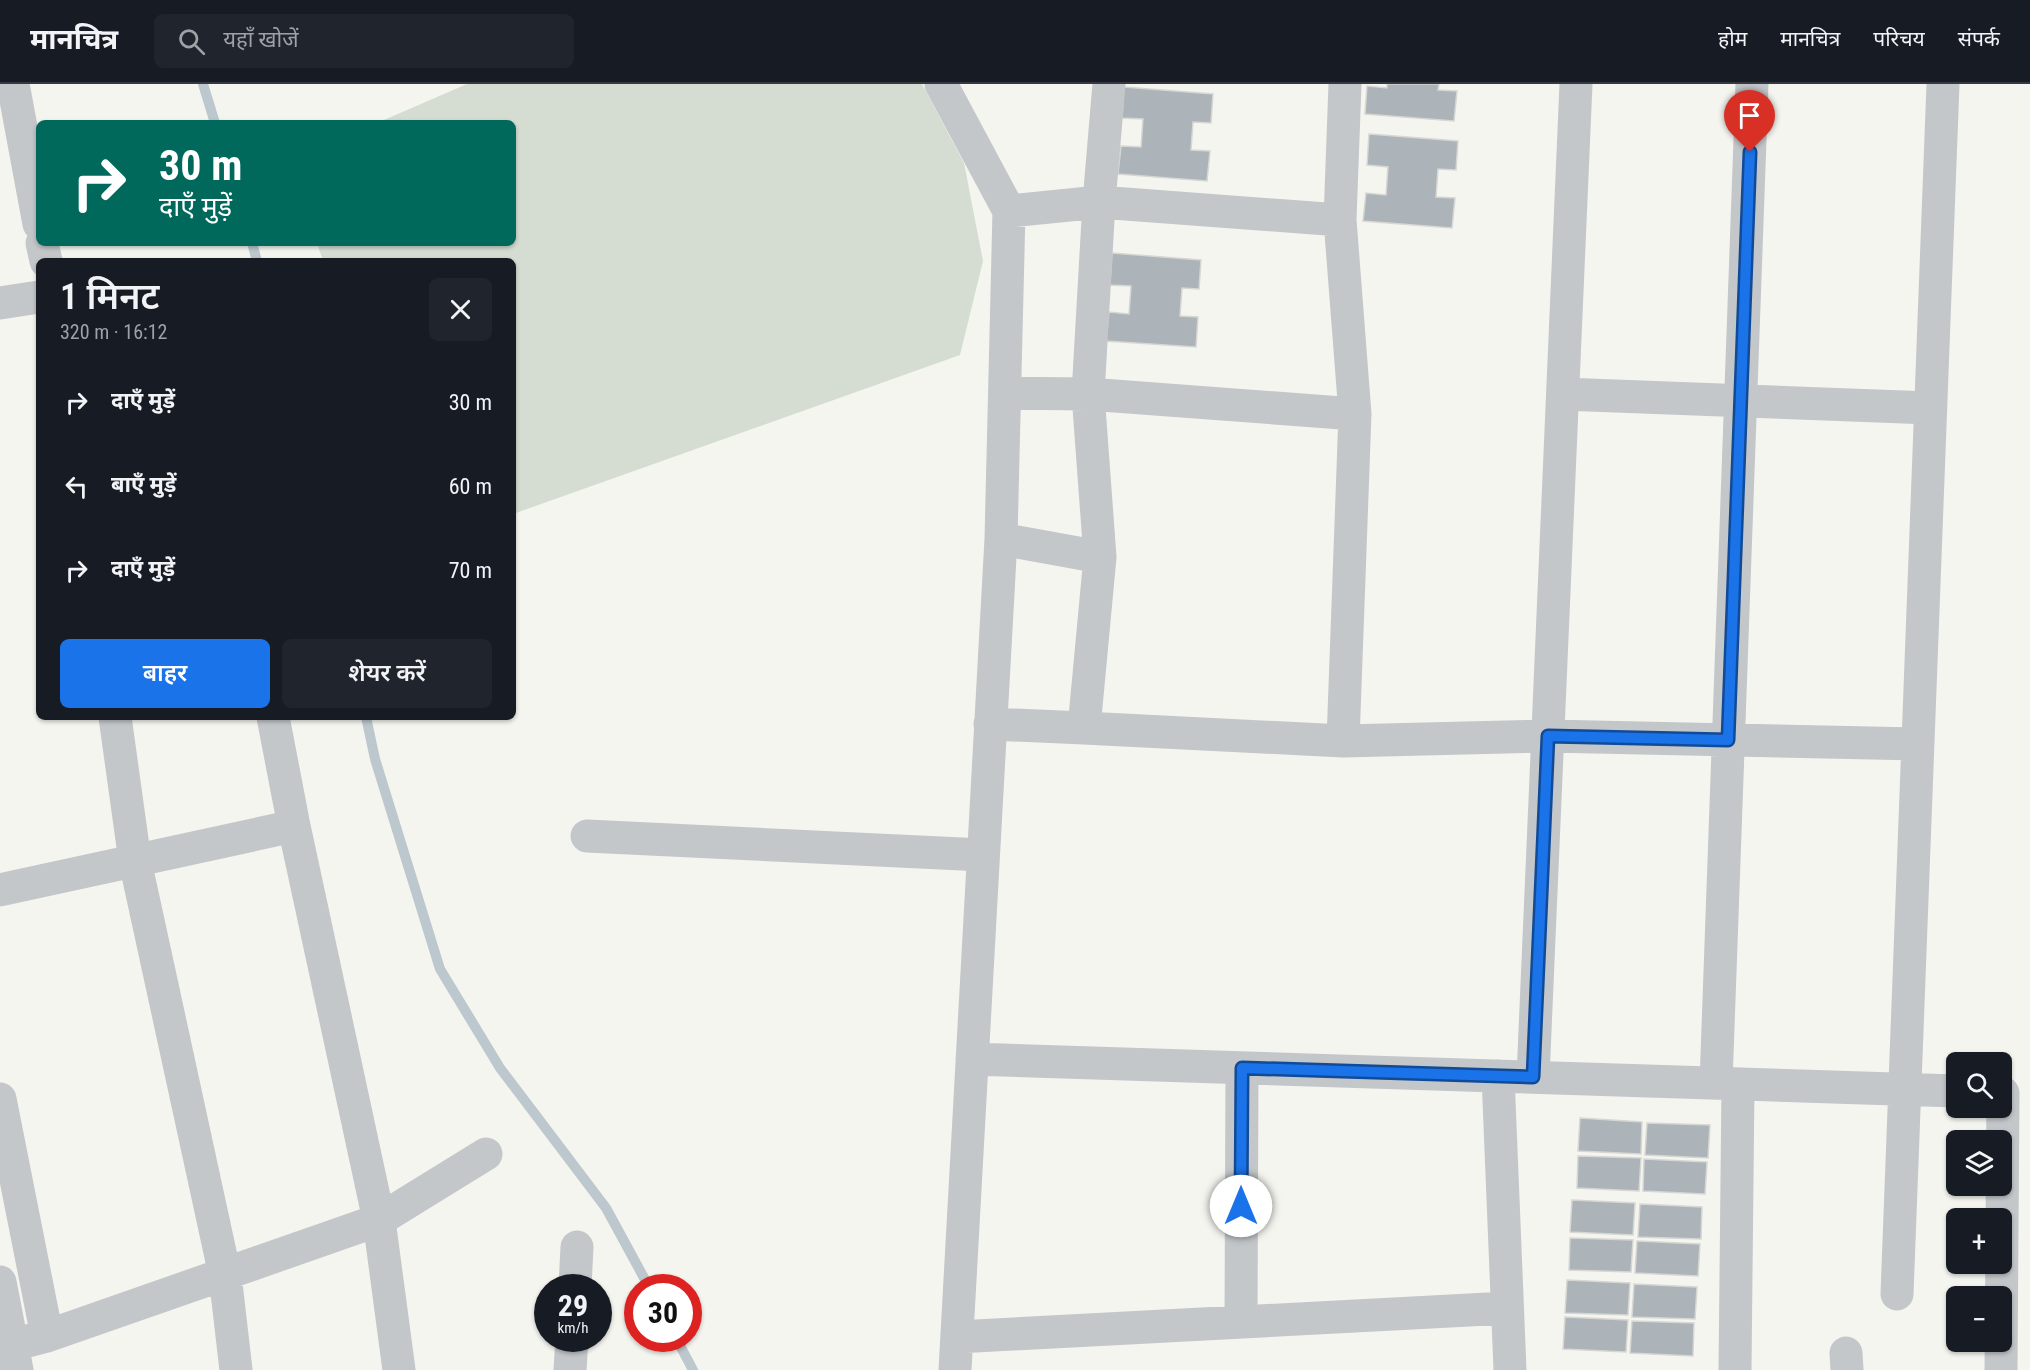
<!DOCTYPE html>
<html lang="hi">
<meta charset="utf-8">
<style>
body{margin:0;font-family:"Roboto Condensed","Noto Sans Devanagari",sans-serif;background:#20242c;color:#f1f3f6;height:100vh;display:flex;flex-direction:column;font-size:22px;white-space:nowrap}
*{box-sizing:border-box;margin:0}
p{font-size:20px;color:#9ea1a6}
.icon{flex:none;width:33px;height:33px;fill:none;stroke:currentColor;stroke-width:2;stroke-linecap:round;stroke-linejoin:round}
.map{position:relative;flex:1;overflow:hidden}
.details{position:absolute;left:36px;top:174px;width:480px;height:462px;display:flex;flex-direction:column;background:#171b24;border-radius:9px;box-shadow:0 2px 4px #0004}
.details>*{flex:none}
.top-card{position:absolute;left:36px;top:36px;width:480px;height:126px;border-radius:9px;box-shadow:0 2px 4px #0004;background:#00695c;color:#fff;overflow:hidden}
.tools{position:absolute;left:1946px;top:968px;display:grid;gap:12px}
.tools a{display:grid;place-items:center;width:66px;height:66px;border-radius:9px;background:#171b24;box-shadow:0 2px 4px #0004;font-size:30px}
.speed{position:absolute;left:534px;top:1190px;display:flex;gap:12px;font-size:30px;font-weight:700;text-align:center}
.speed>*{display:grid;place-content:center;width:78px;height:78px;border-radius:50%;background:#171b24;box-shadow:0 2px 4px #0004;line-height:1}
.speed small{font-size:15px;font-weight:400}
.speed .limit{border:9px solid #d22;background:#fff;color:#111}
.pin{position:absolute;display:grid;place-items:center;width:51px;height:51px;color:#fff;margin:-62px -26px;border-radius:50% 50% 50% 0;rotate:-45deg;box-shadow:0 0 6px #0007}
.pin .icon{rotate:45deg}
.me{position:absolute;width:66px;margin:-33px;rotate:0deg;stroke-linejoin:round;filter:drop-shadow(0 0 4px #0008)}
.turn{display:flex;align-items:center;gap:21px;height:126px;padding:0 24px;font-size:27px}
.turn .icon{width:78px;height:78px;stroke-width:2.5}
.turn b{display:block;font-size:42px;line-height:51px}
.round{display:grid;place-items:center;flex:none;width:63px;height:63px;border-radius:9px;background:#20242c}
.headline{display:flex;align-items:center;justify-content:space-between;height:102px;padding:0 24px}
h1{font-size:36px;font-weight:600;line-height:45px}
.action{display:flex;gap:12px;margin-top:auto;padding:12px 24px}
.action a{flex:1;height:69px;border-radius:9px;background:#1a73e8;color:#fff;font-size:24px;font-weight:600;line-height:69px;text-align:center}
.action a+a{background:#20242c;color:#f1f3f6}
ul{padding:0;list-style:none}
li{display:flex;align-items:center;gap:18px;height:84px;padding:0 24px}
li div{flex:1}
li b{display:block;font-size:22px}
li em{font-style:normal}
header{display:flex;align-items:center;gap:36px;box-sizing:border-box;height:84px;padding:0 30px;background:#171b24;border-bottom:2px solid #363941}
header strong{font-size:28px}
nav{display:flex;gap:33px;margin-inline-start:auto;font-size:21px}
.search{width:420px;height:54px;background:#20242c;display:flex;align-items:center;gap:15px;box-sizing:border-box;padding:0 21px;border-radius:9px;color:#9ea1a6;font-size:22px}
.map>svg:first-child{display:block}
.green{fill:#d5dcd1}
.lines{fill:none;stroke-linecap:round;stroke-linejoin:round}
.stream{stroke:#bcc8cd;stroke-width:10}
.building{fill:#acb3b9;stroke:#d6d6d3;stroke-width:1.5}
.minor{stroke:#c3c7ca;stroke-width:33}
.route-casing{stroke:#114b97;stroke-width:15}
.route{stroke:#1a73e8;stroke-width:10}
</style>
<header>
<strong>मानचित्र</strong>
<div class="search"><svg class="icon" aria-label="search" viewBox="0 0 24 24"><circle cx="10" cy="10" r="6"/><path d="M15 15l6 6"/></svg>यहाँ खोजें</div>
<nav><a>होम</a><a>मानचित्र</a><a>परिचय</a><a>संपर्क</a></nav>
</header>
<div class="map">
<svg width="2030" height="1286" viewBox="0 0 2030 1286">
<rect width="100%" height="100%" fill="#f5f5f0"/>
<!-- green -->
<path class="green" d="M467 0H922L964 79 983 177 960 271 513 430V177H323L317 159H513V39H377Z"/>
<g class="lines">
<!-- stream -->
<path class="stream" d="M203 0 215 39
M252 159 257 177
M366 633 375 675 440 885 500 984 606 1124 649 1203
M676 1254 693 1286"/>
</g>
<!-- building -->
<path class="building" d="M1387 0H1439L1438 6 1457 7 1454 37 1365 30 1367 2 1387 4Z
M1124 3 1213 10 1211 39 1193 38 1191 66 1210 67 1207 97 1118 90 1121 62 1141 63 1143 35 1122 34Z
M1369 50 1458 57 1456 86 1438 85 1436 113 1455 114 1452 144 1363 137 1366 109 1386 111 1388 83 1367 81Z
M1112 169 1201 176 1199 205 1182 204 1180 232 1198 233 1196 263 1106 257 1109 228 1129 230 1131 202 1110 201Z
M1580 1034 1642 1038 1641 1070 1578 1067Z
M1647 1039 1710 1041 1708 1074 1645 1071Z
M1578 1072 1641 1074 1639 1107 1577 1104Z
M1644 1075 1707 1078 1705 1110 1643 1107Z
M1572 1116 1635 1119 1633 1151 1570 1148Z
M1640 1120 1702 1123 1701 1155 1638 1153Z
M1570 1154 1633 1156 1631 1188 1569 1186Z
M1637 1157 1700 1160 1698 1192 1635 1189Z
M1567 1196 1630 1199 1628 1231 1565 1229Z
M1634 1200 1697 1203 1695 1235 1632 1233Z
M1565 1233 1628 1236 1626 1268 1563 1265Z
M1632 1237 1694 1239 1693 1272 1630 1269Z"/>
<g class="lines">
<!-- minor -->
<path class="minor" d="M13 0 39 140
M941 0 1009 127 1001 455 955 1286
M1009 127 1099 118 1340 136
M42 159 46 177
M0 219 39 213
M1005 309 1088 310 1355 330
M1563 310 1930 324
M1001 455 1100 473 1084 644 1343 657 1355 330 1340 136 1345 0
M1100 473 1088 310 1099 118 1109 0
M115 633 135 777 225 1191 236 1286
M273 633 294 742 379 1136 399 1286
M990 640 1084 644
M1343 657 1548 652 1918 660
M587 752 983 771
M0 806 294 742
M972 975 1956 1007
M1498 992 1510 1286
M1533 993 1576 0
M1716 999 1752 0
M0 1015 47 1252
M0 1198 17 1286
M575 1203 577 1163
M1897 1210 1943 0
M1241 1238 1242 984
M957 1253 1507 1224
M12 1261 47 1252 379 1136 486 1070
M1846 1269 1847 1286
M570 1286 572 1254
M1735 1286 1738 1000
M2001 1286 2003 1009"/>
</g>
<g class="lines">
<defs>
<path id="route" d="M1241 1122 1242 984 1533 993 1548 652 1728 656 1750 68"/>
</defs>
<!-- route casing -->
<use href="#route" class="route-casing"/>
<!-- route -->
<use href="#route" class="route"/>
</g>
</svg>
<div class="tools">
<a><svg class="icon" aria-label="search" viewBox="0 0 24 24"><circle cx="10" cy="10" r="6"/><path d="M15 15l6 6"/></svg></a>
<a><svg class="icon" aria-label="layers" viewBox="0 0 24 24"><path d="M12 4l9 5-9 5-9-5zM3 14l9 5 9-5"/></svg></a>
<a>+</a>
<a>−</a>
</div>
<div class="speed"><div>29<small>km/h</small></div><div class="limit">30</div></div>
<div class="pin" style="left:1750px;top:68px;background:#d93025"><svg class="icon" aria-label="arrive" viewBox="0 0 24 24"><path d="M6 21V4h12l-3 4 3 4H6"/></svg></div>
<svg class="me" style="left:1241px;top:1122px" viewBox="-20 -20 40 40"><circle r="19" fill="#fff"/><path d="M0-13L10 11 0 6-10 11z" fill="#1a73e8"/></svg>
<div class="top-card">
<div class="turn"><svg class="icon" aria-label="right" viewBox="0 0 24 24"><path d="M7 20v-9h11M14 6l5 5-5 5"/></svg><div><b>30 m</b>दाएँ मुड़ें</div></div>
</div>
<section class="details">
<div class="headline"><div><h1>1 मिनट</h1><p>320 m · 16:12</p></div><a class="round"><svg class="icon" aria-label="close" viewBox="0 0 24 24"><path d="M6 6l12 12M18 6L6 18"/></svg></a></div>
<ul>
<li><svg class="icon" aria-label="right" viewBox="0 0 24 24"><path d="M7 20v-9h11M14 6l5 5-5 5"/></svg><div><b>दाएँ मुड़ें</b></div><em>30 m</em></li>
<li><svg class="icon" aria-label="left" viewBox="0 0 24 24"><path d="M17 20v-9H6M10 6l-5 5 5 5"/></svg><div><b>बाएँ मुड़ें</b></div><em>60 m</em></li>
<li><svg class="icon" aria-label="right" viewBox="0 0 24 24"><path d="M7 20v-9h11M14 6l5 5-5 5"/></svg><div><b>दाएँ मुड़ें</b></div><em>70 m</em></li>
</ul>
<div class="action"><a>बाहर</a><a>शेयर करें</a></div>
</section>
</div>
